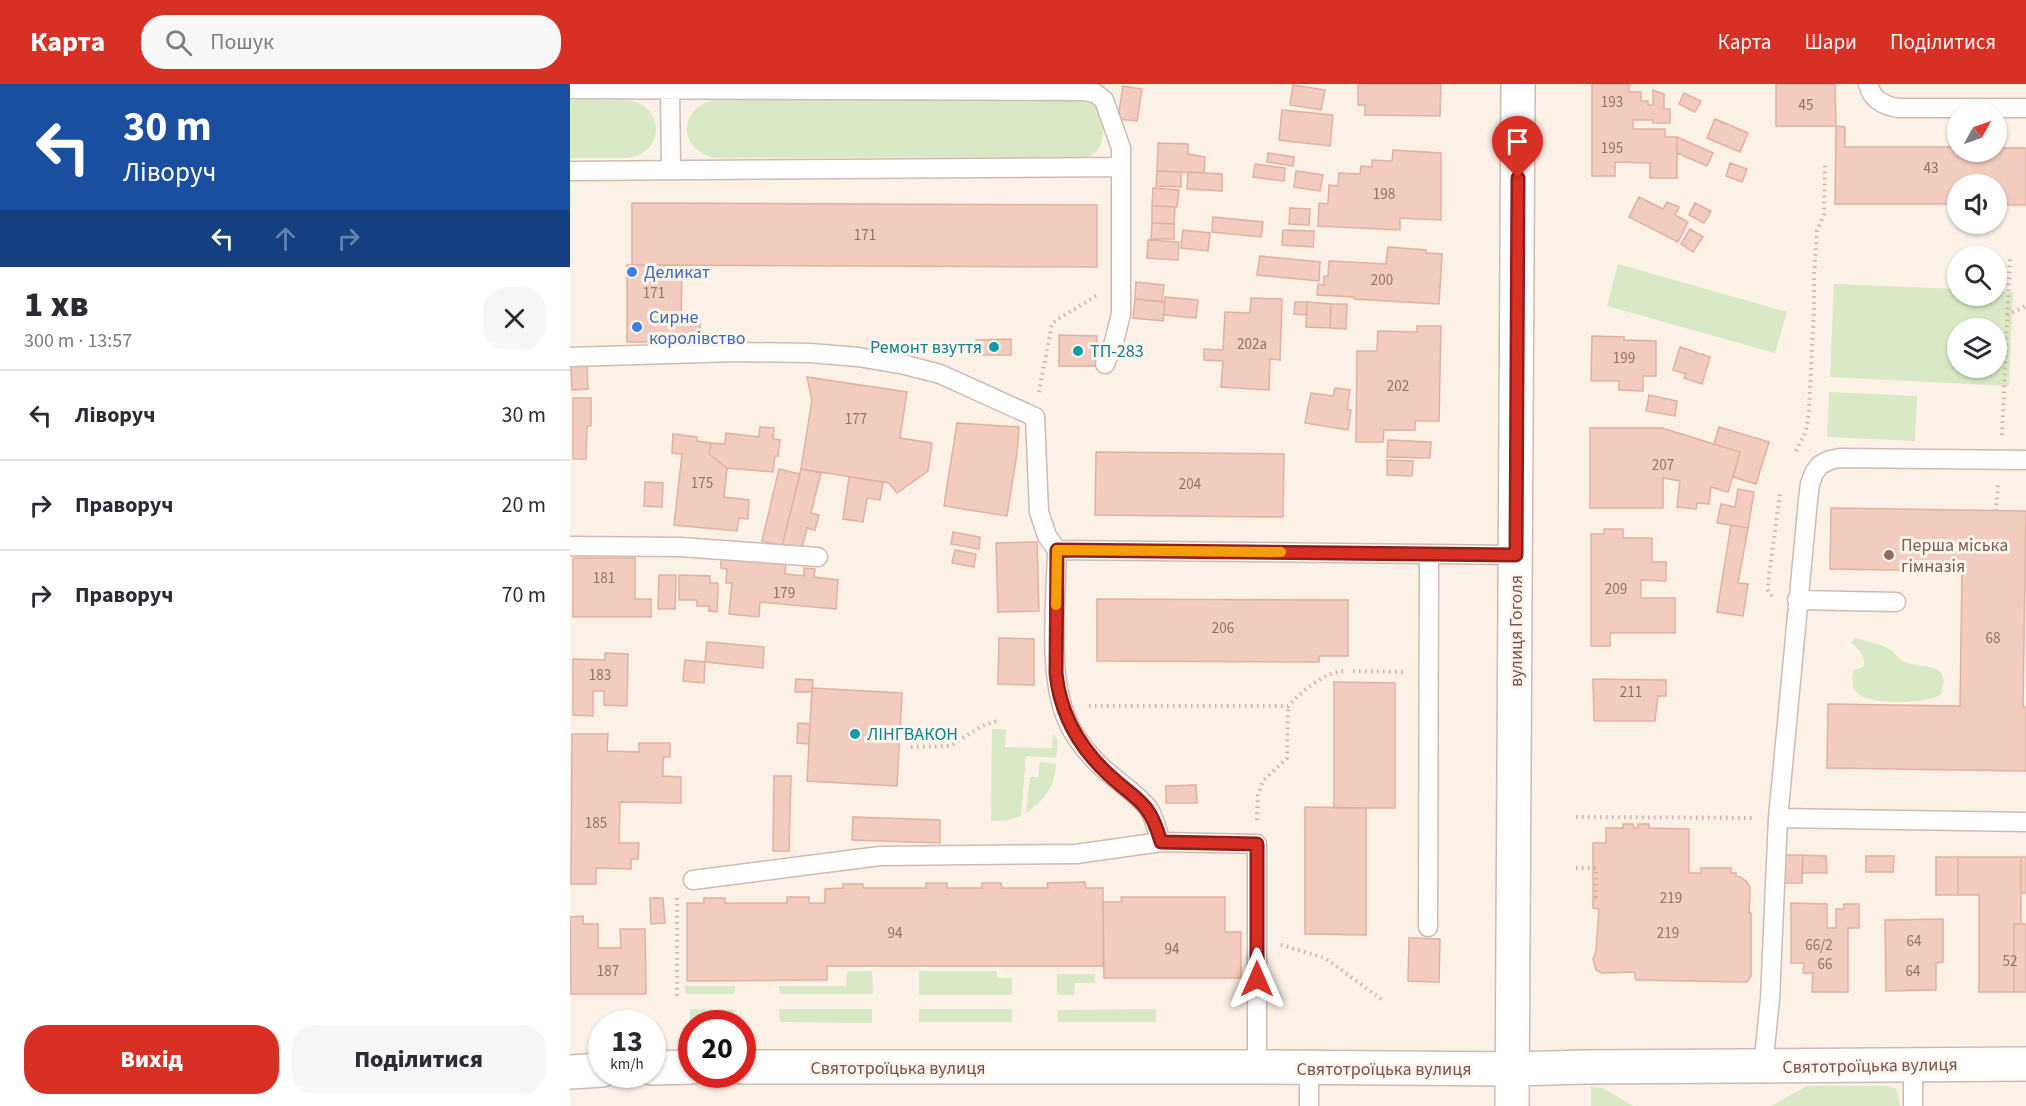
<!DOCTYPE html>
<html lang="uk">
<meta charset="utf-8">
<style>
body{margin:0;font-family:"Source Sans 3",sans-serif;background:#f7f7f7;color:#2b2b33;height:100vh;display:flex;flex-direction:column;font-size:22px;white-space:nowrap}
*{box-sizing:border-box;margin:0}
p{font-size:20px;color:#7c7c81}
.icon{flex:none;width:33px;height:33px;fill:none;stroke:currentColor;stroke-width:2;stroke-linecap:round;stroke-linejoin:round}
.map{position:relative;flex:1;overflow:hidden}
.side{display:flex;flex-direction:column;background:#fff;width:570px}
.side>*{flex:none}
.guide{background:#1a4fa0;color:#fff;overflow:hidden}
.needle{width:39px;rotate:50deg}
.fabs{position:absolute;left:1377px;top:18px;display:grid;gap:12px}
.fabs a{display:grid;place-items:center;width:60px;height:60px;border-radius:50%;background:#fff;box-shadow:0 2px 4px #0004;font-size:30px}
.speed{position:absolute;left:18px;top:926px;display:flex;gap:12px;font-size:30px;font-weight:700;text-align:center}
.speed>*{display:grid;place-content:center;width:78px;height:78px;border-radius:50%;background:#fff;box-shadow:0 2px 4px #0004;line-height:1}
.speed small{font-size:15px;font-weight:400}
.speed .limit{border:9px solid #d22;background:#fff;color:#111}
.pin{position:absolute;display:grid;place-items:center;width:51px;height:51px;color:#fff;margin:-62px -26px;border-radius:50% 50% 50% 0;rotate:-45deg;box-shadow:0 0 6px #0007}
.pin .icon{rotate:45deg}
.me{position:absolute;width:66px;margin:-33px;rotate:0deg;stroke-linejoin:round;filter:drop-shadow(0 0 4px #0008)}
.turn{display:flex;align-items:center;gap:21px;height:126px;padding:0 24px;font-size:27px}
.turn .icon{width:78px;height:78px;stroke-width:2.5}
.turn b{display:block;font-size:42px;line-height:51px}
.lanes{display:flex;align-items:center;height:57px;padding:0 24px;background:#0003;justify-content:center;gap:30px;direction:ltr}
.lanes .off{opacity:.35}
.round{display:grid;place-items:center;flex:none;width:63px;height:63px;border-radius:24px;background:#f7f7f7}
.summary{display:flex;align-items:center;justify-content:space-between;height:102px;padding:0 24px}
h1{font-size:36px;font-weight:800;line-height:45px}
.button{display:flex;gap:12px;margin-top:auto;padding:12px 24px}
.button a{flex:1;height:69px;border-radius:24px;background:#d93025;color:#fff;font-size:24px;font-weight:800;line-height:69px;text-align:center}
.button a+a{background:#f7f7f7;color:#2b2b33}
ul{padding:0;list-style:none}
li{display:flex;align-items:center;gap:18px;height:90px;padding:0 24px;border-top:2px solid #e1e1e2}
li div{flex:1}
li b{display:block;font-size:22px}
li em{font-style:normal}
header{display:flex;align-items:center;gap:36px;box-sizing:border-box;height:84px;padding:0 30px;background:#d93025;color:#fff}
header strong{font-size:28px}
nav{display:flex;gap:33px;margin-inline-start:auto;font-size:21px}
.search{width:420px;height:54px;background:#f7f7f7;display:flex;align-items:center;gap:15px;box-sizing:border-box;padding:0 21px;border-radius:24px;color:#7c7c81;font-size:22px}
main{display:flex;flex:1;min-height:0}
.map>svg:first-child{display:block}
.green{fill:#d9e9c5;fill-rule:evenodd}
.building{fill:#f1ccbf;stroke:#e3b0a0;stroke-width:1.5}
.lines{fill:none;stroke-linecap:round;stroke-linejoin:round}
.service-casing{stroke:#d0bab0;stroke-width:21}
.minor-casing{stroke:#d0bab0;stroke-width:36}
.path{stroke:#d6afa2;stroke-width:4;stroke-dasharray:1.5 4.5;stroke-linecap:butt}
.service{stroke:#fff;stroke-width:18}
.minor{stroke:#fff;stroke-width:33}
.route-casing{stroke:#8d1f18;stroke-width:15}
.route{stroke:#d93025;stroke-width:10}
.slow{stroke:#f59e0b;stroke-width:10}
.shop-dot{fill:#3f7fe0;stroke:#fff5ed;stroke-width:2}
.culture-dot{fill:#0f9aa8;stroke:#fff5ed;stroke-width:2}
.education-dot{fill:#8d6e63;stroke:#fff5ed;stroke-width:2}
.labels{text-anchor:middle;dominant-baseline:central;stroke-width:6;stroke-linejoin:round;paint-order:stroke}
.number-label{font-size:15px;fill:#947369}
.shop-label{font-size:18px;fill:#366cbe;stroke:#fff5ed;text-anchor:start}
.culture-label{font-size:18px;fill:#0d838f;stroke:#fff5ed;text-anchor:start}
.education-label{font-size:18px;fill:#785e54;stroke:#fff5ed;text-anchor:start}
.street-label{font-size:18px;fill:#75554c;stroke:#fff5ed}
</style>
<header>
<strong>Карта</strong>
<div class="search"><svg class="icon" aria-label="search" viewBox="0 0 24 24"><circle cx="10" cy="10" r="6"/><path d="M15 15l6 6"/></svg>Пошук</div>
<nav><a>Карта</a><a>Шари</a><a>Поділитися</a></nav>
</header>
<main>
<section class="side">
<div class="guide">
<div class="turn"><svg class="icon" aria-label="left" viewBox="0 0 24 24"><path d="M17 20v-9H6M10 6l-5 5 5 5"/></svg><div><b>30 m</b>Ліворуч</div></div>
<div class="lanes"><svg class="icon" aria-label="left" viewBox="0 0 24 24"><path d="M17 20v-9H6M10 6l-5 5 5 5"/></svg><svg class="icon off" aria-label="ahead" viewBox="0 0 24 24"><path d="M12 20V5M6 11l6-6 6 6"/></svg><svg class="icon off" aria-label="right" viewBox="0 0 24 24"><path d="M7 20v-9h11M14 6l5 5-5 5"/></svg></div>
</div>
<div class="summary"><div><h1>1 хв</h1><p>300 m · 13:57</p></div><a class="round"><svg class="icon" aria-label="close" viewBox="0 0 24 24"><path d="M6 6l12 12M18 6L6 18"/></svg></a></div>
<ul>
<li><svg class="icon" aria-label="left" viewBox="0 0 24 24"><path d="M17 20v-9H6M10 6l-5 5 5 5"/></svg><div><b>Ліворуч</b></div><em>30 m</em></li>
<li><svg class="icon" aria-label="right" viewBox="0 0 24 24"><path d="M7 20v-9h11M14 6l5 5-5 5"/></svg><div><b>Праворуч</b></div><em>20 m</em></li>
<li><svg class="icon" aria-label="right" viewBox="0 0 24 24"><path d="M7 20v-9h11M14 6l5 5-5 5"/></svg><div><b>Праворуч</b></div><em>70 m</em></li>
</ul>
<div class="button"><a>Вихід</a><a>Поділитися</a></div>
</section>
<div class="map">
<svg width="1456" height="1022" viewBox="0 0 1456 1022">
<rect width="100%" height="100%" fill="#fcf1e7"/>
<!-- green -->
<path class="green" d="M513 15C517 16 523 17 526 21 535 31 536 59 526 68 523 72 518 72 513 73L145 74C108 66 107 24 145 16Z
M0 16H57C95 21 96 68 58 74H0Z
M1048 180 1217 228 1205 269 1037 222Z
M1264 200 1387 205 1388 212H1426L1427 207 1443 208 1439 302 1260 293ZM1388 244H1426V284H1388Z
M1259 308 1347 312 1345 357 1257 353Z
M1285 554C1297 557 1311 560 1321 566 1326 570 1329 576 1335 578 1354 586 1382 576 1371 610 1360 620 1302 621 1290 611 1281 605 1281 596 1284 586L1293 583C1297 571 1288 566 1281 558Z
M422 645H436L435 663 482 664 483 650 488 656 486 674 456 672 451 732 438 736 421 737Z
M470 678 486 680C484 705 476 714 456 729L460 693H468Z
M277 887H302L303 910H210L209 902H276Z
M349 887H427V894H442V911H349Z
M487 890H525V899H505L504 911H487Z
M114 902H165L164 910H116Z
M164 925V939L120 938V925Z
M302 925V939L210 938 209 925Z
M349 925H442V938H349Z
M586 925V938H488L487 926Z
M1237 1002H1316L1326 1004 1330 1022H1201Z
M1021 1003 1033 1004 1063 1022H1021Z"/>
<!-- building -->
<path class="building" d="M788 0H871L870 32 795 31V21H788Z
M1022 0H1059V8H1071V17H1078V21H1083V6L1094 10V25H1100V39H1083V36H1063V45H1095V53H1107V94H1080V79L1045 78V92H1022Z
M1206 0H1265L1266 42H1206Z
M723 1 755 6 751 26 720 21Z
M553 2 572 5 567 37 548 35Z
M1114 9 1131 17 1125 28 1109 20Z
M712 26 763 31 760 62 709 56Z
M1145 35 1178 49 1170 68 1137 54Z
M1266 42 1275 43V63H1388V68H1426V64H1456V121H1426V100H1388V120H1265Z
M1107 53 1143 69 1137 82 1107 69Z
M588 59 618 60V70L635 73 634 89 587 87Z
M823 66 871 69V136L830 134V146L748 142 749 119 758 120 759 101 768 102 769 89 790 90 791 82 802 83V76L822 77Z
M698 69 724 73 723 82 697 78Z
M1160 79 1177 85 1172 98 1156 92Z
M685 80 715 84 714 97 683 93Z
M587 87 611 88V103L586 102Z
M726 87 753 91 750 107 724 103Z
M618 88 652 90V107L617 105Z
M583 104 609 106 607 123 582 122Z
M1069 113 1093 125 1097 118 1109 123 1105 131 1118 138 1108 158 1059 133Z
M62 119 527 121V183L62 181Z
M1125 119 1141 127 1134 139 1119 131Z
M582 122 605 123 604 140 582 139Z
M720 124 740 125 739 141 719 140Z
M643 133 693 138 691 153 642 148Z
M582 139 604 140V155H581Z
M1120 145 1133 153 1123 168 1111 160Z
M613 146 640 149 638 167 611 164Z
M713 146 744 147 743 163 712 161Z
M578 156 609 158 608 176 577 174Z
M818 163 856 166V169L872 170 869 220 784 215V213L747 211 748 200 754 201V192H758L759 177 816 180Z
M690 172 750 178 749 197 687 191Z
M57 181H112L111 237H130V258H57Z
M566 198 594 201 592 218 565 215Z
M595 213 628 216 626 234 594 231Z
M681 214 712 215 710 276 700 275 699 306 651 303 653 277 634 276V265L653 266 655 228 680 229Z
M565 215 595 218 593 237 563 234Z
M725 218H737V231L724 230Z
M737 218 761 220 760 244 736 243Z
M761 220H777L776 245 760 244Z
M847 242H871L869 337H845V346H814L813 358H786L787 267H807L808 247 847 248Z
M489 251 527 252V282H489Z
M1022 252 1054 253V256L1086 257V292H1073V307L1049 306V297H1021Z
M441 255V271H407L406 256Z
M1110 263 1140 273 1132 300 1114 294 1116 290 1103 286Z
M1 282H17L18 305 2 306Z
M237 293 337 308 330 354 362 359 358 387 327 409 319 399 231 385 242 316Z
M765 304 780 306 777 325 781 326 778 346 735 339 741 309 763 312Z
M1079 311 1107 317 1105 332 1076 327Z
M3 314H21V342H17L16 375H3Z
M387 339 449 343 447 369 437 432 374 422Z
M190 343 204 344 203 355 210 356 208 372H205L203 388 157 384 139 370 141 359 155 360 156 349 189 353Z
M1149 343 1199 358 1186 400 1163 393 1170 368 1144 360Z
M1020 344H1092L1170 368 1158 408 1141 403 1139 420 1127 419 1126 425 1107 423 1110 397 1093 394V424H1020Z
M103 350 127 353V357L141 359 139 370 157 384 154 413 179 416 178 435 169 434 167 447 104 441 112 370 102 369Z
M818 356 861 358 860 374 817 373Z
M526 368 714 370 713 433 525 431Z
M817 376 843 377 842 392 817 391Z
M209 385 230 390 212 462 192 457Z
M231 385 251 389 241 429 249 431 245 446 237 444 231 467 212 462Z
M279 393 313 398 310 416 297 414 293 438 273 435Z
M75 398 93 399 92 423 74 422Z
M1168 405 1184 408 1178 444 1147 439 1151 420 1165 423Z
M1261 424 1456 427 1453 623H1456V687L1257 684 1258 620 1390 622 1392 487 1260 485Z
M1161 441 1178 444 1168 499 1178 500 1173 532 1147 528Z
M1034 445H1053V454H1082V478H1096V497L1071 496V514H1105V549H1040V562H1021V450H1034Z
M383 448 410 453 409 465 381 460Z
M467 458 469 527 428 528 426 459Z
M385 466 406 470 404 483 382 479Z
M151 472 216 479 215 490 234 492V484L245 485 244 493 268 496 266 525 190 518 189 533 159 530 162 499H156L157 485 151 484Z
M3 474H65V515H81V533H3Z
M89 491H106L105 525H88Z
M109 491 140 492V499H148L147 528 139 527V522H127V516H109Z
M527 515 778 516V572H749V578L527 577Z
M429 554 464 555V601L428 600Z
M137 558 194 563 193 584 135 578Z
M35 569 58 570 57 622 34 621V607H23V632L3 631V575L35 576Z
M115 576 135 578 134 599 113 597Z
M226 595 243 596 242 608H225Z
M1023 595 1096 596V612H1088L1085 637H1024Z
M764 598 825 599V724H764Z
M242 604 332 609 327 702 237 697Z
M228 639 240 640 239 660 227 659Z
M2 650H38L37 667 69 668V659H100V673H93V692L111 693V719L50 718 49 759H69L68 775H61V785L26 784V800H1Z
M204 692H221L219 767H203Z
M626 701 627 719H596V702Z
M735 723 796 724V851L735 850Z
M283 733 370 736V759L282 756Z
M1053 740H1063L1064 744H1068V740H1079V744L1119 745V789H1131V784H1161V789H1166V792L1170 793 1176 797 1180 803 1179 829H1181V892L1177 898 1066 896 1064 888 1032 889 1026 886 1023 875 1026 867 1029 825 1023 824V759H1036V744H1053Z
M1214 771H1233L1232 799H1214Z
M1233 771 1256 772 1257 789H1232Z
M1296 772H1324L1323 788H1296Z
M1366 773H1388V811H1366Z
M1388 773H1451V840H1444V908H1409V811H1388Z
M1451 773H1456V809H1451Z
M515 798 516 804H533V882H257V896L117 897V819H134V814H155V819H217V813H239V819H255V805L273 804V800H293V804H356V799H377V804H412V799H431L432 804H478L477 799Z
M551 813H655V848H671V894H534L533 818H552Z
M80 814H93L95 839 81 840Z
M1221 819 1257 820V844H1266V825H1274V820H1289V844H1278V908H1242L1243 889H1233L1234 879H1221Z
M13 832V840H28V864H51L50 845H75L76 910H1L0 833Z
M1373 835V878L1366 879V906L1316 907 1315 836Z
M1444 840H1456V908H1444Z
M839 854 870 855 869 898 838 897Z"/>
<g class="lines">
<defs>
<path id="service" d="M1298 0C1302 16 1314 22 1329 24H1456
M0 5 513 7 525 9 534 16 551 64V230L544 258 535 280
M100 6 101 86
M0 87 551 83
M0 273 166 268 240 269 288 273 335 281 370 290 465 333 469 428 477 452 487 466
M0 462 110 463 248 473
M1227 516 1326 518
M1208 734 1456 738
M123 796 310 772 506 770 591 758
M858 843 859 470
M687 983V760L591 758C587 747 585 734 578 724 562 704 537 692 521 672 512 662 503 650 498 638 477 594 486 515 487 466L946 471
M1193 983 1200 915 1208 734 1238 416 1240 400 1244 389 1250 381 1260 376 1270 374 1456 376
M739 984V1022
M1343 1022V981"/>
<path id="minor" d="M172 983H687L942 985 1014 983 1456 980
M82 984 122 983
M0 988 32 986
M942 1022 948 0"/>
</defs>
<!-- service casing -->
<use href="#service" class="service-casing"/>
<!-- minor casing -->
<use href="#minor" class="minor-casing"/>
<!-- path -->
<path class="path" d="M1437 231 1456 222
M469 308 482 240 488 235 526 212
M1432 351 1440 175
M1226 367 1236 347 1239 328 1244 224V190L1247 147 1254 130 1255 78
M1426 427 1428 400
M1202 512 1198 506V499L1210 410
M783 587 834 588
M519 622H718C733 607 751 590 773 587
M341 663 380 662 412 642 430 636
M1006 733 1183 734
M687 736 688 711 693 697 717 674 718 622
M1006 784H1026V813H1030
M107 814V916
M711 861 755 874 814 917"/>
<!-- service -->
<use href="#service" class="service"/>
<!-- minor -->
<use href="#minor" class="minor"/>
</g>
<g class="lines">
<defs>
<path id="route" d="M687 895V760L591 758C579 716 568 718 538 690 508 662 490 630 486 589L487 466 946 471 948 94"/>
</defs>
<!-- route casing -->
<use href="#route" class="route-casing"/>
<!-- route -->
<use href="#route" class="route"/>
<!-- slow -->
<path class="slow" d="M486 521 487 466 711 468"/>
</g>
<!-- markers -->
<g class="shop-dot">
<circle cx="62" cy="188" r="6"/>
<circle cx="67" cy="243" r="6"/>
</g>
<g class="culture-dot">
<circle cx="424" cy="263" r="6"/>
<circle cx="508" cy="267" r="6"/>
<circle cx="285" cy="650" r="6"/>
</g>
<circle class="education-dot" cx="1319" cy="471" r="6"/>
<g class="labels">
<!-- number labels -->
<g class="number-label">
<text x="1042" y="18">193</text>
<text x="1236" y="21">45</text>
<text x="1042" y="64">195</text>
<text x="1361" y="84">43</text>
<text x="814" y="110">198</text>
<text x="295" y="151">171</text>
<text x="812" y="196">200</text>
<text x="84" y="209">171</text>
<text x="682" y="260">202а</text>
<text x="1054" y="274">199</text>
<text x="828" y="302">202</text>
<text x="286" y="335">177</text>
<text x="1093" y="381">207</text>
<text x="132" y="399">175</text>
<text x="620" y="400">204</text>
<text x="34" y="494">181</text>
<text x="1046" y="505">209</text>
<text x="214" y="509">179</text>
<text x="653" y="544">206</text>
<text x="1423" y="554">68</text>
<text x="30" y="591">183</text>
<text x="1061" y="608">211</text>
<text x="26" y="739">185</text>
<text x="1101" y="814">219</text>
<text x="325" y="849">94</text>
<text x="1098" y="849">219</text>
<text x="1344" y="857">64</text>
<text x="1249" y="861">66/2</text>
<text x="602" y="865">94</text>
<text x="1440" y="877">52</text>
<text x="1255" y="880">66</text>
<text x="38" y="887">187</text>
<text x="1343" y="887">64</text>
</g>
<!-- shop labels -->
<g class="shop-label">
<text x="74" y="188">Деликат</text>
<text x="79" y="233">Сирне<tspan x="79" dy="21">королівство</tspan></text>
</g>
<!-- culture labels -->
<g class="culture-label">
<text x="412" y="263" text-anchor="end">Ремонт взуття</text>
<text x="520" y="267">ТП-283</text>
<text x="297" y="650">ЛІНГВАКОН</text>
</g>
<!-- education labels -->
<g class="education-label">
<text x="1331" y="461">Перша міська<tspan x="1331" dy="21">гімназія</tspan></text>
</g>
<!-- street labels -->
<g class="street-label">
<text transform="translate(946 547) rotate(-90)">вулиця Гоголя</text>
<text transform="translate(1300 982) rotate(-1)">Святотроїцька вулиця</text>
<text x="328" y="984">Святотроїцька вулиця</text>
<text x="814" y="985">Святотроїцька вулиця</text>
</g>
</g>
</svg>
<div class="fabs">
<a><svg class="needle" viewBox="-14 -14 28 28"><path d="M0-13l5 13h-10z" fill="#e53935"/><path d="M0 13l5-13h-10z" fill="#7c7c81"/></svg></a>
<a><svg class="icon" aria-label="sound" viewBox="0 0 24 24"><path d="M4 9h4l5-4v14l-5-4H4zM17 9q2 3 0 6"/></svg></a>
<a><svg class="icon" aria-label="search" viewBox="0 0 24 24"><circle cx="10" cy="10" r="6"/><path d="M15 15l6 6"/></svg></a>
<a><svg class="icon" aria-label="layers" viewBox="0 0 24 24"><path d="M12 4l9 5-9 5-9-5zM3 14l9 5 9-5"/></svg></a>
</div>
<div class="speed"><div>13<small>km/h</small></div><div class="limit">20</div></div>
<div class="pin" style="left:948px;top:94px;background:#d93025"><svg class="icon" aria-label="arrive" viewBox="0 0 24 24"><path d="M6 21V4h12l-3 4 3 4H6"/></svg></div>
<svg class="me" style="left:687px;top:895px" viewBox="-20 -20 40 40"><path d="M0-17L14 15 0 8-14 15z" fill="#d93025" stroke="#fff" stroke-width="4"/></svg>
</div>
</main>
